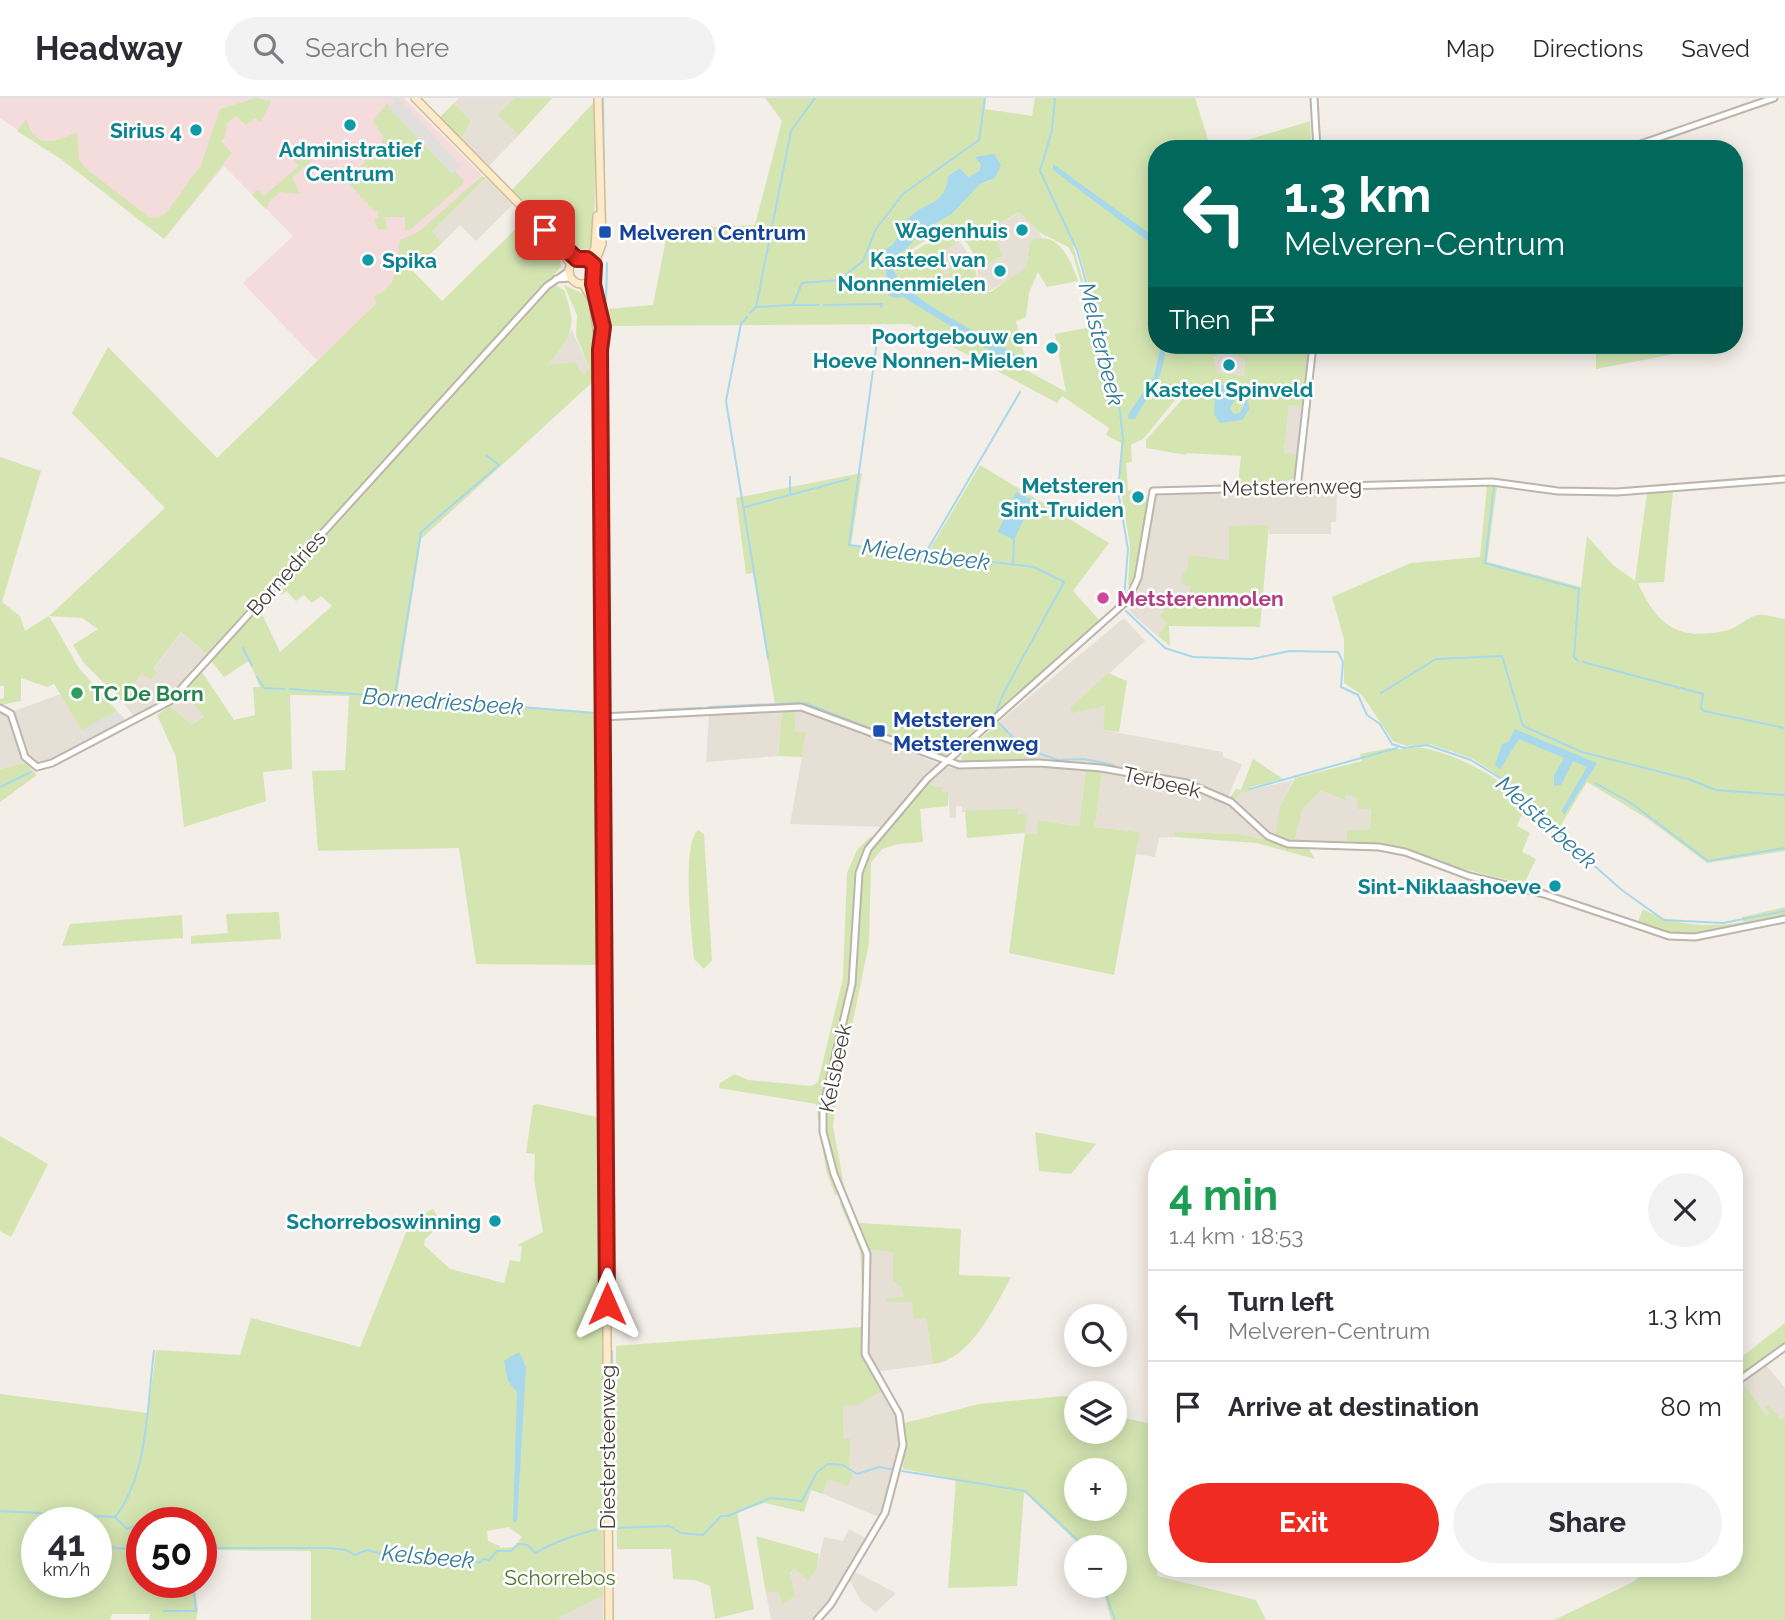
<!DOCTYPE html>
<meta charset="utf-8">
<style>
body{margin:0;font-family:Raleway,sans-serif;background:#f2f2f3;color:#2b2b33;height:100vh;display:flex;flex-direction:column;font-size:26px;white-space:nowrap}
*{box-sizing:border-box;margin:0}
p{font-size:23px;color:#7c7c81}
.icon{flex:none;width:38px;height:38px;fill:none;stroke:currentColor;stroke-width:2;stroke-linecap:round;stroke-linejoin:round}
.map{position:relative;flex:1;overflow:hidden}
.side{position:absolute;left:1148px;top:1052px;width:595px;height:427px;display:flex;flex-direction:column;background:#fff;border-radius:28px;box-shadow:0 4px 18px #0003}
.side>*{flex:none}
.guide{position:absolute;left:1148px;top:42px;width:595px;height:214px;border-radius:28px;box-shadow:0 4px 18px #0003;background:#00695c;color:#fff;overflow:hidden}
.fabs{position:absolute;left:1064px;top:1206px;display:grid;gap:14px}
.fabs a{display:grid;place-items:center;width:63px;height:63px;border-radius:50%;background:#fff;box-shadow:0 4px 18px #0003;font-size:35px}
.speed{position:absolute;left:21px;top:1409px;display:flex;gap:14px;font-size:35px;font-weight:700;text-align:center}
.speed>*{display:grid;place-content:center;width:91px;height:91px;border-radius:50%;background:#fff;box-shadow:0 4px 18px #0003;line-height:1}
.speed small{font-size:18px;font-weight:400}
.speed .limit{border:10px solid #d22;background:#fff;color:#111}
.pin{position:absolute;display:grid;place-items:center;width:60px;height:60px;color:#fff;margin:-30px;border-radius:14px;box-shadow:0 4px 10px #0006}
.me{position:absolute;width:77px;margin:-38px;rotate:0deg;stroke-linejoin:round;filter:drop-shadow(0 0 5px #0008)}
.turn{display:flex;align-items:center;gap:24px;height:147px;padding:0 21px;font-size:32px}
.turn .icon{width:91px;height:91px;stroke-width:2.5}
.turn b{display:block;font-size:49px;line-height:60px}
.then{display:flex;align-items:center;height:66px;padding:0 21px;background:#0003;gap:14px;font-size:26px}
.round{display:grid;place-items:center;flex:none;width:74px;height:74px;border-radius:37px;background:#f2f2f3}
.head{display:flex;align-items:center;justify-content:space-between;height:119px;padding:0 21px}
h1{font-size:42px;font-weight:700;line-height:52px;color:#1e9e55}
.cta{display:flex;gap:14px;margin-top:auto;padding:14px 21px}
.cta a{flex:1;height:80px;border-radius:42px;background:#ef2b22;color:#fff;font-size:28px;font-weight:700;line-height:80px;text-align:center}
.cta a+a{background:#f2f2f3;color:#2b2b33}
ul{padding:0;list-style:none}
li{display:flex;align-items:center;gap:21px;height:91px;padding:0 21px;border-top:2px solid #e1e1e2}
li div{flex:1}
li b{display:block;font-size:26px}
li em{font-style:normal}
header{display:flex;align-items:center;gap:42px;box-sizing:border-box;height:98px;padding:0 35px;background:#fff;border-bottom:2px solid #e1e1e2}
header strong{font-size:33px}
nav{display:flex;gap:38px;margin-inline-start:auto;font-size:24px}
.search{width:490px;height:63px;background:#f2f2f3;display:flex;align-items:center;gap:18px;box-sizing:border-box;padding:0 24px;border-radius:38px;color:#7c7c81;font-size:26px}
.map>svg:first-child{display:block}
.residential{fill:#e6dfd6}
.medical{fill:#f3dcdb}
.green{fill:#d4e5b2;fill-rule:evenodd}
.parking{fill:#e1dfdc}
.water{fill:#a7d8ec}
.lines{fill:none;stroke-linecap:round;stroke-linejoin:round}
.stream{stroke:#a7d8ec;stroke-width:2}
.minor-casing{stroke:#beb5aa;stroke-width:9}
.secondary-casing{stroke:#d0bc99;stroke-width:10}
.minor{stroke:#fff;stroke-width:5}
.secondary{stroke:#fceac8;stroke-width:7}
.route-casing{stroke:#9b1c16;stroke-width:18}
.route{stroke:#ef2b22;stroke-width:12}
.culture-dot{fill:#0f9aa8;stroke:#fff;stroke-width:2.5}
.transit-dot{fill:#1a4fb4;stroke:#fff;stroke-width:2.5}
.hotel-dot{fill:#d1479c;stroke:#fff;stroke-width:2.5}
.leisure-dot{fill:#2e9e5b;stroke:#fff;stroke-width:2.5}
.labels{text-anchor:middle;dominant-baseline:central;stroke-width:5;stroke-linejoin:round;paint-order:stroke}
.culture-label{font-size:21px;font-weight:bold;fill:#0d838f;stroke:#fff;text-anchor:end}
.transit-label{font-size:21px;font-weight:bold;fill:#164399;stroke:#fff;text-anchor:start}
.street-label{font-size:21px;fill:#463e37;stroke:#fff}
.hotel-label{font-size:21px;font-weight:bold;fill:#b23c85;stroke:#fff;text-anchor:start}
.leisure-label{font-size:21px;font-weight:bold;fill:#27864d;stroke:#fff;text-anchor:start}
.park-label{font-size:21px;fill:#50742d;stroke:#fff}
.water-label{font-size:23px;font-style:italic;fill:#317b9c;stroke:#fff}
</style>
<header>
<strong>Headway</strong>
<div class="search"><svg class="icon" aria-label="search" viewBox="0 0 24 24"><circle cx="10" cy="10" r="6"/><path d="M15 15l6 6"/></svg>Search here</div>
<nav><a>Map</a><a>Directions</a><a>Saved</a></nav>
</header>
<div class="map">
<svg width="1785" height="1522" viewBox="0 0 1785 1522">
<rect width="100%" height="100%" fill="#f3eee7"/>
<!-- residential -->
<path class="residential" d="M459 0H515L497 17 519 37 489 68 461 40 471 23 454 5Z
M486 80 513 106 476 143 460 127 442 145 432 133Z
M1019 114 1039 134 1042 141H1035L1028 151 1027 169 1019 177 987 194 979 185 977 169 979 165 983 167 995 141 997 128Z
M957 142 960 144 970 158 949 171 950 175 945 178 933 160 957 145Z
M572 232 589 270 583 276 547 267Z
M1228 254 1245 261 1244 278 1217 274 1213 261Z
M1289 307 1305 309 1297 356 1284 354Z
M1337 392 1336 424H1331V436H1269V428H1229V462L1192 488 1195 504 1170 508 1168 523 1158 538 1133 517 1129 511 1139 489 1152 402 1156 396Z
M1124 520 1145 543 1071 610 1106 608 1103 632 1223 654V659L1242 666 1228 699 1181 680 1093 665 1032 661 998 625Z
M181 534 208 557 169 601 136 621 122 603 142 575H157L153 572Z
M183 594 204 617 192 627 170 608Z
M61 596 88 643 43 668 32 663 14 613Z
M782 611 778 658 706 664 709 616Z
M796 611 815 614 939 666 884 729 790 726 806 636 795 634Z
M0 613 9 617 25 665 0 671Z
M1045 668 1086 671 1079 728 1039 722 1037 736 1025 735 1017 710 962 714V708H956V720H950L948 694H941L928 683 944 669 961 671Z
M1102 673 1173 684 1216 701 1240 714 1268 742 1239 736 1175 734V739L1159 740 1155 759 1136 756 1140 734 1095 729Z
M1293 682 1280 708 1295 742 1302 712 1321 693 1344 702 1346 697 1357 700 1371 710 1370 731 1347 732V746L1291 744 1270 735 1235 703 1239 695Z
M868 1152 893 1154V1184L901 1189 903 1200H886L912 1204 926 1220 933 1266 875 1274 866 1248 871 1183Z
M1766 1267 1785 1290V1320L1781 1323 1770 1317 1767 1318 1742 1284Z
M882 1293 895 1313 901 1343 898 1365 879 1419 823 1396 828 1381 853 1374 849 1373 851 1341H844L843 1307H859Z
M849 1431 867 1441 826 1508 813 1522H771L766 1495 778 1492 794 1471 807 1482 817 1470 824 1439 843 1443Z
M855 1475H857L896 1495 876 1514 861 1503 850 1483Z
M603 1498V1522H555Z"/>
<!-- medical -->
<path class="medical" d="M0 0H404L482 77 429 130 442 145 318 263 243 185 293 138 224 68 164 141 61 61 0 20Z"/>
<!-- green -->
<path class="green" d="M256 0 271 3 261 24 255 20 246 27 236 18 227 25 225 39 221 43 232 55 164 141 61 61 17 33 26 21C37 53 55 44 77 34L79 61 84 69 149 119 157 120 166 115 201 67 220 11Z
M515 0H552L519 37 497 17Z
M765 0H986L985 11 1032 18 1035 0H1195L1211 51H1157V247H1311L1305 309 1289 307 1284 354 1297 356 1301 340 1296 379 1285 384 1238 386 1241 358 1187 355 1186 357 1146 350V342L1187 296 1181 295 1143 341 1131 347 1132 364 1126 365 1128 392 1142 395 1148 400 1133 489 1128 487 1130 448 1119 380 1121 345 1106 337 1109 330 1062 298 1057 305 910 226 609 228 608 211 653 207 666 141 696 138 695 130 755 127 782 23ZM975 59 991 82 980 86 952 116 924 132 899 157 888 162C912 159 934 124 961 140 973 147 973 165 987 167L1003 157 995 141 1002 138 997 127 1019 114 1039 134 1068 149 1073 157 1110 285 1104 277 1091 229 1055 236 1066 294 1028 273 1016 223 1026 219 1029 195 1038 174 1047 189 1078 183C1071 162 1058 131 1030 143L1026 169 991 194H987C976 185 976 170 970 158L948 171 950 175 945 177 933 160 957 145 953 141C923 138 908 166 879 166L877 162 900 139 907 122 940 100 947 90 948 78 960 70 968 79 979 73 981 67ZM1076 146 1080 157 1116 285H1113L1073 148ZM1228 254 1245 261 1244 278 1217 274 1213 260Z
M596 2 594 143 592 149 583 153 551 129 512 92Z
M387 5 451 75 455 73 463 82V86L410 132H405V119H385L387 132 378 131 374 121H378V113H374L346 82 382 47 383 38 373 23Z
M454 5 471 23 461 40 440 19Z
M1310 23 1311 51H1218Z
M303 49H308L316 59 292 80 300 96 280 94 269 104 266 111 252 97 258 92 264 98 299 68 291 58Z
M482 78 486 80 432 133 442 145 412 172 442 203 527 120 560 159 561 168 556 175 208 557 181 534 153 571 157 575 151 581 142 575 122 603 83 564 73 547 98 531 82 520 49 518 79 570 117 613 83 634 54 586 47 589 21 580V603L0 607V601L4 600V588H0V359L41 373 2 504 20 518 25 533 49 518 165 410 72 315 108 249 217 360 376 206 374 198C401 188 396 165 400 142L418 134Z
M554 186 564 192C578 230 572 236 548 267L574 264 583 276 589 270 576 237 577 217 564 187 588 198 595 234 597 280 421 441 397 596 598 616 604 968H599L596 867 476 866 459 750 318 753 312 673 345 672 349 598 290 597 292 671 263 674 266 703 184 729 176 659 157 617 170 608 192 627 204 618 183 594 202 574 234 622 255 617 253 589H260L249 563 224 579 211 563 259 510 280 554 332 508 321 498 312 505 304 497 296 503 286 493 282 497 275 492Z
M1596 247H1699L1700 251 1596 271Z
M980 367 1109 445 1073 493 1101 524 950 660 809 607 775 606 753 475 746 476 736 400 862 375 851 448 927 456Z
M1487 388H1497L1487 464 1581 489 1587 438 1613 467 1635 483 1647 395 1673 393 1664 484 1638 485C1657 528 1679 544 1728 532 1739 529 1747 519 1758 517 1767 516 1776 520 1785 521V753L1707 765 1648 721 1587 684 1558 732 1527 697 1473 661 1430 646 1406 648 1393 643 1362 597 1344 585V541L1332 499 1411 465 1480 459Z
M1269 427 1260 529 1169 528 1170 548 1158 538 1167 524 1160 519 1165 510 1193 504 1187 502 1191 488 1181 486 1183 474H1187L1189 457 1229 462V428Z
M1108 575 1127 583 1119 634 1103 632 1105 608 1072 615 1070 610Z
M782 611H796L795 634 806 635 802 659 778 658Z
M998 625 1032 661 963 665 961 659 964 656Z
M1390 650C1403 654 1415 647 1428 651 1480 664 1517 693 1553 732L1541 724 1538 726 1521 718 1517 728 1530 735 1522 754 1536 761 1524 786 1463 771 1406 750 1347 746V732L1370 731 1371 711H1358L1357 700 1346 697 1345 702 1321 693 1302 712 1295 742 1275 738 1280 708 1295 680 1362 663 1360 656Z
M1253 661 1283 681 1250 689 1251 693 1239 695 1235 703 1229 701 1236 691 1241 692Z
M25 665 37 677 0 704V671Z
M1086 671 1102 673 1095 729 1140 734 1114 877 1009 855 1025 735 967 740 965 713 1018 710V716L1027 717 1025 735 1037 736 1038 722 1079 728Z
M928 683 935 689H942V694H948V708L920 711 923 744 898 746 882 751 871 765 869 845 835 1010 833 1028 845 1093 842 1095 860 1137 867 1164 864 1223 860 1152 840 1106V1096L835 1097 826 1072 816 1006 719 990 720 985 735 976 748 982 811 988 818 984 843 880 847 775 857 752 870 739 878 742Z
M698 732 704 736 712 862 704 871 694 861C692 838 681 747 698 732Z
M1175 734 1239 736 1309 751 1315 761 1256 745 1175 739Z
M1785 809V820L1699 837 1678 838 1637 826 1643 811C1672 828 1710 830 1743 824L1742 819Z
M279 814 281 841 191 846V838L228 835 226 816Z
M182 817 183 840 62 848 70 826Z
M537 1006 602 1020 603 1498 555 1522H311V1453L201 1452V1424H142V1484H194L198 1512 196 1522H149L150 1516H112L110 1522H0V1296L148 1315 156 1252 240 1257 251 1220 360 1249 411 1122 433 1111 442 1126 425 1141 424 1147 450 1171 504 1185 510 1162 520 1164 522 1149 518 1147 543 1134 534 1081 535 1056 526 1055 533 1007ZM37 1424H96V1484H37ZM509 1429 522 1439 514 1449 499 1450 500 1448 488 1443 487 1433Z
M1035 1034 1096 1046 1071 1076 1039 1073Z
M0 1038 48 1066 11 1139 0 1133Z
M859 1125 961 1131 959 1177 1011 1179C995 1209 970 1262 933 1266L926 1220 914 1221 912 1204H886V1200L903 1199 901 1189 893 1184V1154L868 1152Z
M1785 1225V1246L1747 1274H1741L1734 1265Z
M862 1229 863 1255 882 1293 859 1307 843 1308 844 1341H851L849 1373 853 1374 848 1388 828 1381 823 1396 811 1392 804 1414 765 1405 737 1414 754 1511 715 1521 710 1488 695 1482 673 1481 671 1451H617L616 1248Z
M1742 1284 1767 1318 1770 1316 1765 1309 1769 1306 1781 1322 1785 1320V1522H1554L1633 1484 1650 1470H1734V1349L1742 1330 1734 1323V1290Z
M1064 1298 1076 1301V1334H1115V1318L1157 1327V1478L1256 1502 1266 1522H1111L1102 1488H1115V1449H1082L1024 1394 1017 1488 948 1490 956 1381 903 1371 905 1325 979 1306ZM1076 1372H1115V1410H1076Z
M756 1438 819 1456 817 1470 808 1483 794 1471 790 1475 795 1498 782 1507 778 1493 766 1495Z"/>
<!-- parking -->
<path class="parking" d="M391 0H399L460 67 452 76 388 9 395 4Z
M117 613 128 624 88 643 82 632Z"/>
<!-- water -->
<path class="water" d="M994 56 1001 67 995 80 980 86 952 116 924 132 905 152 890 162C896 203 992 237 1025 263L1024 273 903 199 895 200 888 197 885 162H877L880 153C899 148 898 134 908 121 923 103 946 109 948 78L960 70 968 79 979 73 981 67 975 59Z
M1053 66 1157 141V150L1053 72Z
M1161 247H1167L1161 275 1135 321H1128V317L1154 278Z
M1216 286 1235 289 1237 296 1230 311 1234 316 1240 315 1248 299 1249 311 1242 322 1220 325 1214 316Z
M1016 394 1033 402 1014 442 998 434Z
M1515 631 1597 665 1564 717 1562 712 1587 669 1573 663 1561 687 1554 688V678L1564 660 1519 641 1500 671 1495 667 1502 646 1509 643Z
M519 1254 526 1269 517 1424H513L517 1294 508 1283 504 1263Z"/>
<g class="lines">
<!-- stream -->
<path class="stream" d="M603 0 604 75
M1055 0 1052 32 1040 73 1077 152 1118 297 1123 340 1118 393 1128 451 1124 501
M761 184 791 33 815 0
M761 186 756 209 792 207
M606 202 607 165
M819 207H793L802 185 839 182 863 163 876 131 903 96 979 42 985 0
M824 207 882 206 881 209
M750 215 756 209
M747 219 741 226 726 303 768 560
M879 229 849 447 1034 469 1064 484 1004 594 994 619
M606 294 608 605
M1494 388 1485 465 1579 491 1574 559 1578 563
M790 396V379
M745 409 849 381
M925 456 1020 294
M1013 465 1014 442
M1126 513 1165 550 1193 559 1252 561 1289 553 1338 554 1343 564 1341 589 1358 597 1367 617 1380 626 1392 646 1404 650 1427 647 1471 662 1508 685 1564 741 1623 793 1664 822 1723 825 1785 813
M243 550 252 568
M1583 564 1703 596 1701 610 1704 613 1785 630
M257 579 264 590 284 591
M290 591 596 615
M1381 595 1436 561 1502 558 1523 628 1582 654 1688 681 1716 692 1785 697
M395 596 421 434 499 367 487 358
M805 605 928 653
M709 609 800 605
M659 612 701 610
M999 625 1023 650 1058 662 1084 661 1114 667
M980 630 993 617
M608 631 609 793
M1595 685 1631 705 1708 763 1785 750
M0 689 31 674
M1250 691 1397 650
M609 799 610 1014
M610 1022 611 1218
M612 1254V1394
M902 1373 1025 1393 1085 1449
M0 1413 115 1419 127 1431 139 1426 138 1435 142 1437
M115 1419C149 1376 147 1305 154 1253
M612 1430 669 1428 681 1435 703 1437 721 1418H728L770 1400 802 1403 817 1374 828 1366 843 1367 857 1376 879 1369 895 1372
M25 1442 37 1443
M96 1448 142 1452
M201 1450H330L346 1452 355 1457 367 1452 396 1459 411 1457 418 1461 425 1457 431 1461 439 1458 460 1464 467 1460 479 1465 484 1461 489 1462 497 1453H511L518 1446 528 1447 535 1455C559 1442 575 1437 602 1430
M1103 1488 1115 1522
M164 1513H196L193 1484"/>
<defs>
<path id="minor" d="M1314 0 1317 51
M1626 51 1774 0
M556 181 570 180
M1297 390 1313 247
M0 610 11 616 25 659 37 669 52 665 170 603 547 188 569 173
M602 619 801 609 959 667 1039 665 1101 670 1187 685 1231 704 1268 738 1288 746 1379 749 1405 754 1469 778 1544 796 1669 838 1695 839 1785 821
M1742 1280 1785 1249
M817 1522 831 1506 885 1415 903 1347 899 1316 865 1256 867 1156 834 1076 823 1034V1010L852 886 859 775 868 751 927 681 1128 502 1138 480 1153 393 1492 384 1558 393 1617 394 1785 381"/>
<path id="secondary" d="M415 0 545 132 571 166
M560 144 577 161
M569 173a13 13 0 1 1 26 0a13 13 0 1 1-26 0Z
M587 161 595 151 597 118
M594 167 602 146 598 0
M593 181 603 229 602 245
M583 186 593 203 600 252 609 1522"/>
</defs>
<!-- minor casing -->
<use href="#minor" class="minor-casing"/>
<!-- secondary casing -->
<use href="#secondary" class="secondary-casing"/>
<!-- minor -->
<use href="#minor" class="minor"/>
<!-- secondary -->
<use href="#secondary" class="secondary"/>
</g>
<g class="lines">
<defs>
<path id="route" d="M545 132 577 161H587L594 167 593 186 603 229 600 252 607 1206"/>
</defs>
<!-- route casing -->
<use href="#route" class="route-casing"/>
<!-- route -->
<use href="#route" class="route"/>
</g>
<!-- markers -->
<g class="culture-dot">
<circle cx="350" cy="27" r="7"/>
<circle cx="196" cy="32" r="7"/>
<circle cx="1022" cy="132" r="7"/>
<circle cx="368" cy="162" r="7"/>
<circle cx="1000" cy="173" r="7"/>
<circle cx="1052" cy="250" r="7"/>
<circle cx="1229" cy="267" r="7"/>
<circle cx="1138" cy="399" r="7"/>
<circle cx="1555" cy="788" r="7"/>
<circle cx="495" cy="1123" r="7"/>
</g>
<g class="transit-dot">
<rect x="598" y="127" width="14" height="14" rx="3.5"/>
<rect x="872" y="626" width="14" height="14" rx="3.5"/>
</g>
<circle class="hotel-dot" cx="1103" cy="500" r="7"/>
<circle class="leisure-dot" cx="77" cy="595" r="7"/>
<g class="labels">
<!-- culture labels -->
<g class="culture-label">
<text x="182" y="32">Sirius 4</text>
<text x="350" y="51" text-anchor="middle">Administratief<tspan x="350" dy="24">Centrum</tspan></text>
<text x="1008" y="132">Wagenhuis</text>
<text x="986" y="161">Kasteel van<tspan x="986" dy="24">Nonnenmielen</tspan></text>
<text x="382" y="162" text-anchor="start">Spika</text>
<text x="1038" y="238">Poortgebouw en<tspan x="1038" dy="24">Hoeve Nonnen-Mielen</tspan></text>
<text x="1229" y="291" text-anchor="middle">Kasteel Spinveld</text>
<text x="1124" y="387">Metsteren<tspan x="1124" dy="24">Sint-Truiden</tspan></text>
<text x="1541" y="788">Sint-Niklaashoeve</text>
<text x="481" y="1123">Schorreboswinning</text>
</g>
<!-- transit labels -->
<g class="transit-label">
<text x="619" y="134">Melveren Centrum</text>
<text x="893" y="621">Metsteren<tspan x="893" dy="24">Metsterenweg</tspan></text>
</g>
<!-- street labels -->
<g class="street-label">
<text transform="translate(1292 389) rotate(-1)">Metsterenweg</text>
<text transform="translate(286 475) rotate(-48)">Bornedries</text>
<text transform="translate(1162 684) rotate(13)">Terbeek</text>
<text transform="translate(835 970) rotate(-78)">Kelsbeek</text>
<text transform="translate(607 1349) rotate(-90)">Diestersteenweg</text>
</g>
<!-- hotel labels -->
<g class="hotel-label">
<text x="1117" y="500">Metsterenmolen</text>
</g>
<!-- leisure labels -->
<g class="leisure-label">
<text x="91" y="595">TC De Born</text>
</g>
<!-- park labels -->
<g class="park-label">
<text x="560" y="1479">Schorrebos</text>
</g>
<!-- water labels -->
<g class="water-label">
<text transform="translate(1102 246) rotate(76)">Melsterbeek</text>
<text transform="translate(926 456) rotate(7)">Mielensbeek</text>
<text transform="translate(443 603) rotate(4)">Bornedriesbeek</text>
<text transform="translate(1547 724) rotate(42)">Melsterbeek</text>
<text transform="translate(428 1458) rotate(5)">Kelsbeek</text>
</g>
</g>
</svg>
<div class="fabs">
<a><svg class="icon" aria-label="search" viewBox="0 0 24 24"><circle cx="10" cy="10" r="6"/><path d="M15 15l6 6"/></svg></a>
<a><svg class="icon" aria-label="layers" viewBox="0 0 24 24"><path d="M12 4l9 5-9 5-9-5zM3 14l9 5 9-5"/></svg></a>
<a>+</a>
<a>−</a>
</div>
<div class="speed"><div>41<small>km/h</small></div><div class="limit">50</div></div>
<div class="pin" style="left:545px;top:132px;background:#d93025"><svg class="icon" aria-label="arrive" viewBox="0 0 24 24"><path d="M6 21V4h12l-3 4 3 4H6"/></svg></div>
<svg class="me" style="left:607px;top:1206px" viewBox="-20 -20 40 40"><path d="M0-17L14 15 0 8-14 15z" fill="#ef2b22" stroke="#fff" stroke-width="4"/></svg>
<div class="guide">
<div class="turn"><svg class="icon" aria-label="left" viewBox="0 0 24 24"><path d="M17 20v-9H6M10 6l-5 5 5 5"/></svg><div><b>1.3 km</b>Melveren-Centrum</div></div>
<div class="then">Then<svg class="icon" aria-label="arrive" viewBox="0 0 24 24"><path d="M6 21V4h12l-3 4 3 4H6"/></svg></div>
</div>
<section class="side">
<div class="head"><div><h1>4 min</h1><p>1.4 km · 18:53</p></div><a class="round"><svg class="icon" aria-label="close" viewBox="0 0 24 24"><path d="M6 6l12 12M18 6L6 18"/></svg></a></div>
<ul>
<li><svg class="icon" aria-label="left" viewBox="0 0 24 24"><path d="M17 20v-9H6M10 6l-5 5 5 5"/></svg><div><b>Turn left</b><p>Melveren-Centrum</p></div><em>1.3 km</em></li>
<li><svg class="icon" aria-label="arrive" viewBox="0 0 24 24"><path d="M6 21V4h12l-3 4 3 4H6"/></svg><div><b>Arrive at destination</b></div><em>80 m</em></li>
</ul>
<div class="cta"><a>Exit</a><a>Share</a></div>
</section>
</div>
